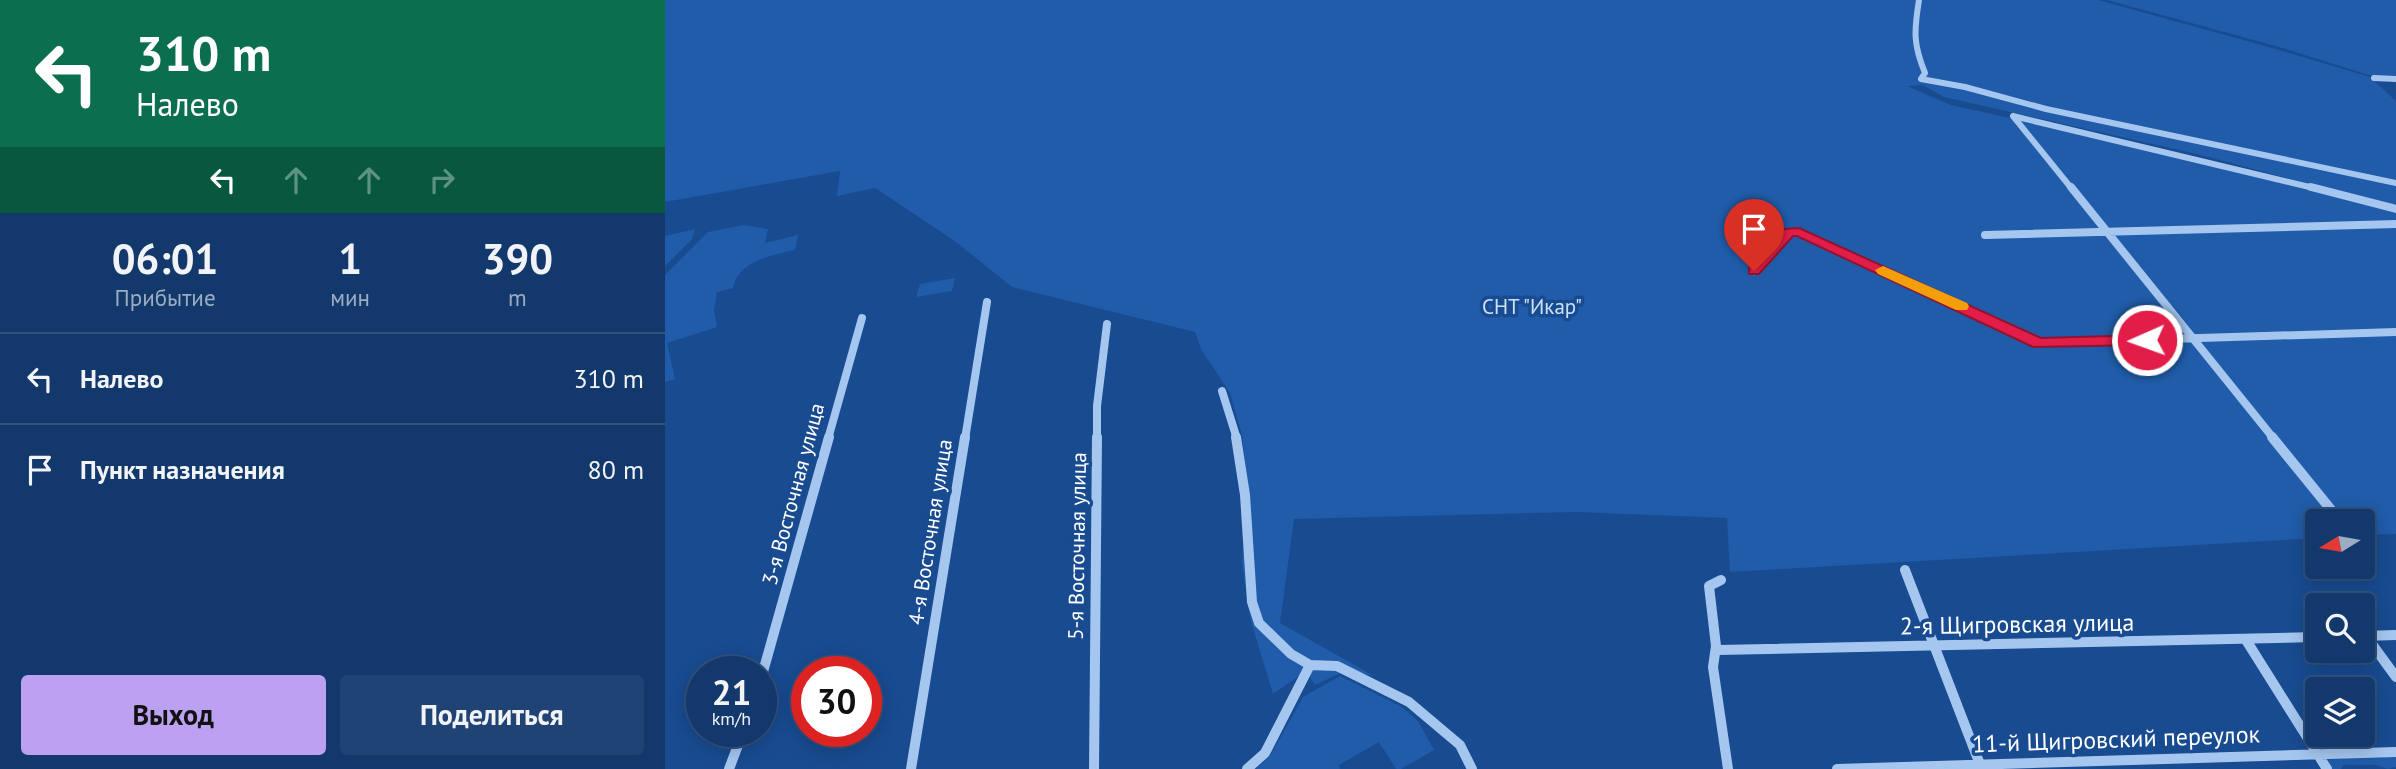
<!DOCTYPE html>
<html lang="ru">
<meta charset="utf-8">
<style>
body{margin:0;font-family:"PT Sans",sans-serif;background:#1f4374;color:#f1f3f6;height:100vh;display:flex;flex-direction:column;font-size:26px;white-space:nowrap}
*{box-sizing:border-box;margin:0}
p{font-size:23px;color:#9cacc2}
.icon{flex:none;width:38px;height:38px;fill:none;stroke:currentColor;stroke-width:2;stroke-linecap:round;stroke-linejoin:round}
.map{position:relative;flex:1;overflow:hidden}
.side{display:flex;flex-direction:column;background:#12386c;width:665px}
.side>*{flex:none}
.top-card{background:#0b6e4f;color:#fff;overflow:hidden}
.needle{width:46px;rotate:259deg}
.controls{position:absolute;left:1640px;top:509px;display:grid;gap:14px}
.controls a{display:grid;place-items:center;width:70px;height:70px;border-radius:7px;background:#12386c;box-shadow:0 4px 18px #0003,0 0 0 2px #31527f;font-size:35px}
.speed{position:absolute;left:21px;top:656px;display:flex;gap:14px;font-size:35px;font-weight:700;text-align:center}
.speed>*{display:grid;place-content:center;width:91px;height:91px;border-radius:50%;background:#12386c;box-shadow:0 4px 18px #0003,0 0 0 2px #31527f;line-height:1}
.speed small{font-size:18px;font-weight:400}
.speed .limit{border:10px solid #d22;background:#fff;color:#111}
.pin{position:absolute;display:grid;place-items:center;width:60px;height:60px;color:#fff;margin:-72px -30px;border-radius:50% 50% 50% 0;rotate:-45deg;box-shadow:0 0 7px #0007}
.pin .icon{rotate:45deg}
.me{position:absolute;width:77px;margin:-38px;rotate:268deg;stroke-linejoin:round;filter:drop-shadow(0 0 5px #0008)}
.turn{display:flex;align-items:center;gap:24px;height:147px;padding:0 21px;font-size:32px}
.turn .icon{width:91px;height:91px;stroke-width:2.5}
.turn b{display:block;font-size:49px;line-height:60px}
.lanes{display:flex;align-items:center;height:66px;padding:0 21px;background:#0003;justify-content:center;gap:35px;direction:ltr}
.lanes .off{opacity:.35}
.eta{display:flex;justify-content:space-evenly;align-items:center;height:119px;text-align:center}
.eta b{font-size:42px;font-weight:600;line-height:49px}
.action{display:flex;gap:14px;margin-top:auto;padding:14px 21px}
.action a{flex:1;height:80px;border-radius:7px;background:#bca0f2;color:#111;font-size:28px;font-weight:600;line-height:80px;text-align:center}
.action a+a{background:#1f4374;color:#f1f3f6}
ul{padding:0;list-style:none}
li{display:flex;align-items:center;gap:21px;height:91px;padding:0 21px;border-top:2px solid #31527f}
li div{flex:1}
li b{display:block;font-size:26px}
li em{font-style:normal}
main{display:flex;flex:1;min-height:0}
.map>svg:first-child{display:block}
.green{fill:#205ca9}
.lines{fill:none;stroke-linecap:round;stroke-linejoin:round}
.minor-far2{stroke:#a5c6ef;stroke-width:6}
.minor-far1{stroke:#a5c6ef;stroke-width:8}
.minor{stroke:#a5c6ef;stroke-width:10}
.route{fill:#e11d48;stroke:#92132f;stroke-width:2}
.slow{fill:#f59e0b}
.labels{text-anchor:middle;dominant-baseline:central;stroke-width:7;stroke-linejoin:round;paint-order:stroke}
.park-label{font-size:21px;fill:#cce1fb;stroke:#184b90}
.street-label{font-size:21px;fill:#fff;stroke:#184b90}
.near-street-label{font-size:24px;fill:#fff;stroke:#184b90}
</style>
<main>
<section class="side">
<div class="top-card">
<div class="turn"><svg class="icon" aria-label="left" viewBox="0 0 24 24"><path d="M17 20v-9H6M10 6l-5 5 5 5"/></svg><div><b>310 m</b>Налево</div></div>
<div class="lanes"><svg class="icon" aria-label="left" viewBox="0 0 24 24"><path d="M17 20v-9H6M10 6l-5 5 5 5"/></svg><svg class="icon off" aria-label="ahead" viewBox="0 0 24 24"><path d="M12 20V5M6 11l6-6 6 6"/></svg><svg class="icon off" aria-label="ahead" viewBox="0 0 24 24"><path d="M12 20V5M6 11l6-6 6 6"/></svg><svg class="icon off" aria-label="right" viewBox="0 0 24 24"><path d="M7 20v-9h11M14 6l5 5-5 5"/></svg></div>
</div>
<div class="eta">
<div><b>06:01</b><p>Прибытие</p></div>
<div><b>1</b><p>мин</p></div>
<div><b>390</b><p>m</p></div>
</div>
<ul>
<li><svg class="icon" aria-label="left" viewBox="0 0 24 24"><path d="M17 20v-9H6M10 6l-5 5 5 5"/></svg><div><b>Налево</b></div><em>310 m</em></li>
<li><svg class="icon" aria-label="arrive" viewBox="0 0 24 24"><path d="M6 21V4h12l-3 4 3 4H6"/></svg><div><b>Пункт назначения</b></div><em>80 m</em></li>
</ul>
<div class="action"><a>Выход</a><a>Поделиться</a></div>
</section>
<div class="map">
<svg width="1731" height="769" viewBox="0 0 1731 769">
<rect width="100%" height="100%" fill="#184b90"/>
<!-- green -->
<path class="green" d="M0 0H1433L1597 45 1705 77 1731 101V207L1532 154 1279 97 1258 85 1242 86 1286 105 1537 160 1731 211V534L1698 535V522H1652V538L1065 572 1062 518 911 512 629 519 615 623 709 676 680 671 650 685 641 671 608 694 585 618 577 563 583 486 577 435 565 393 536 349 530 332 347 287 291 242 210 188 172 196 175 171 0 202Z
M1442 0H1731V77L1707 76 1614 47Z
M79 225 103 229 100 243 133 235 130 250C107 255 73 261 68 288L52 292 49 310 52 327 2 343 10 379 0 382V275L43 232Z
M30 229 27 239 0 266V236Z
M290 278 287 291 251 297 255 284Z
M675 676 737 707 753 721 769 750 736 769H731L714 742 674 765 675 769H591L605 756 638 697Z
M1731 755V767L1723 769 1711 765H1678L1676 769H1666L1662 762 1665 756Z"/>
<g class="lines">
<!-- minor-far2 -->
<path class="minor-far2" d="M1254 0C1249 31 1248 44 1260 73L1256 79 1300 87 1381 109 1731 183
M1709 78 1731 79
M1348 116 1407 189
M1348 116 1653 189"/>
<!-- minor-far1 -->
<path class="minor-far1" d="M1406 187 1609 439
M1646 187 1731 209
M1320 235 1731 224
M1089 271 1124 232H1134L1374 343 1731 332
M557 391 572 439
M163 439 197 318
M300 439 322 302
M432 439V406L442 324"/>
<!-- minor -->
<path class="minor" d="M571 437 580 495 587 602 594 623 626 654 645 665 672 666 744 702 795 745 807 769
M1607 437 1676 522
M1240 570 1316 767
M1056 580 1044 586 1051 646 1048 667 1063 769
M1698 636 1731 635
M1701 636 1731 677
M1581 640 1662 769
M1053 650 1652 637
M96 679 164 437
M64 769 78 732
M246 769 300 437
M429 769 432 437
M582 769 600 753 645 665
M1172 769 1731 752"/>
</g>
<!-- route -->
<path class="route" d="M1134 228 1376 338 1482 335 1489 340 1482 345 1368 347 1132 236H1128L1094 274H1084V268L1119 229Z"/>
<!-- slow -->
<path class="slow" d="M1218 266 1302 303 1304 306 1302 310H1291L1213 274 1210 270Z"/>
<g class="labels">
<!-- park labels -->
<g class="park-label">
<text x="867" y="306">СНТ "Икар"</text>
</g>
<!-- street labels -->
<g class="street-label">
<text transform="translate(128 494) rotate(-75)">3-я Восточная улица</text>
<text transform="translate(265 532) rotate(-81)">4-я Восточная улица</text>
<text transform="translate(412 546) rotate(-89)">5-я Восточная улица</text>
</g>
<!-- near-street labels -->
<g class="near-street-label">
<text transform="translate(1352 624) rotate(-1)">2-я Щигровская улица</text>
<text transform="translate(1451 739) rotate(-2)">11-й Щигровский переулок</text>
</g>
</g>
</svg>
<div class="controls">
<a><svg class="needle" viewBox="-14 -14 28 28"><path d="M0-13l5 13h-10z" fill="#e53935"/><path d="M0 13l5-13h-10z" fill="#9cacc2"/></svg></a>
<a><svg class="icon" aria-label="search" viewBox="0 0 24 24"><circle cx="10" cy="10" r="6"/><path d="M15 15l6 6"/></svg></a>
<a><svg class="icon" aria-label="layers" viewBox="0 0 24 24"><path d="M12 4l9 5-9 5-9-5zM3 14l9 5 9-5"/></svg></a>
</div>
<div class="speed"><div>21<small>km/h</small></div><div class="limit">30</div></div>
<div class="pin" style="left:1089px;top:271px;background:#d93025"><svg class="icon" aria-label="arrive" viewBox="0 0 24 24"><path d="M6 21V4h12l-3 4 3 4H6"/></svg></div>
<svg class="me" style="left:1482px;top:340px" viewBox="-20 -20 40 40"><circle r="17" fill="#e11d48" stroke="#fff" stroke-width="3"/><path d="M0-11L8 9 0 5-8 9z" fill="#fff"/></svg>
</div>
</main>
